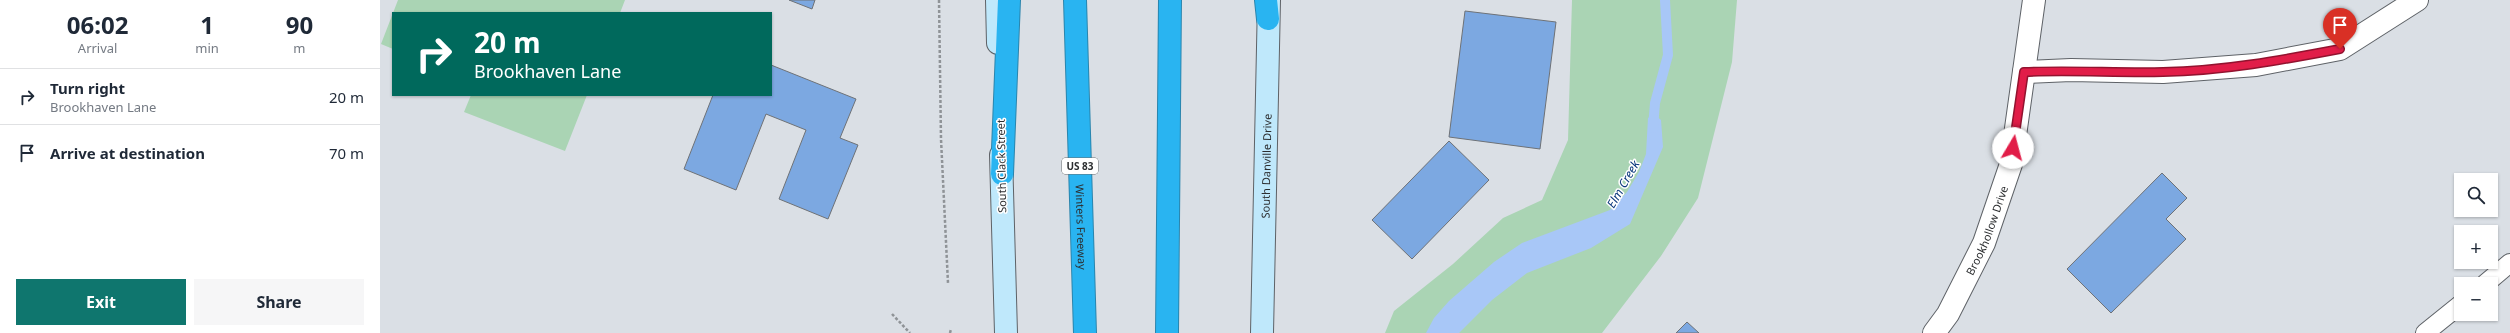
<!DOCTYPE html>
<meta charset="utf-8">
<style>
body{margin:0;font-family:"Noto Sans",sans-serif;background:#f6f6f7;color:#1f2937;height:100vh;display:flex;flex-direction:column;font-size:15px;white-space:nowrap}
*{box-sizing:border-box;margin:0}
p{font-size:13px;color:#747a83}
.icon{flex:none;width:22px;height:22px;fill:none;stroke:currentColor;stroke-width:2;stroke-linecap:round;stroke-linejoin:round}
.map{position:relative;flex:1;overflow:hidden}
.panel{display:flex;flex-direction:column;background:#fff;width:380px}
.panel>*{flex:none}
.hud{position:absolute;left:12px;top:12px;width:380px;height:84px;border-radius:0px;box-shadow:0 1px 3px #0004;background:#00695c;color:#fff;overflow:hidden}
.tools{position:absolute;left:2074px;top:173px;display:grid;gap:8px}
.tools a{display:grid;place-items:center;width:44px;height:44px;border-radius:0px;background:#fff;box-shadow:0 1px 3px #0004;font-size:20px}
.pin{position:absolute;display:grid;place-items:center;width:34px;height:34px;color:#fff;margin:-41px -17px;border-radius:50% 50% 50% 0;rotate:-45deg;box-shadow:0 0 4px #0007}
.pin .icon{rotate:45deg}
.me{position:absolute;width:44px;margin:-22px;rotate:8deg;stroke-linejoin:round;filter:drop-shadow(0 0 3px #0008)}
.turn{display:flex;align-items:center;gap:14px;height:84px;padding:0 16px;font-size:18px}
.turn .icon{width:52px;height:52px;stroke-width:2.5}
.turn b{display:block;font-size:28px;line-height:34px}
.eta{display:flex;justify-content:space-evenly;align-items:center;height:68px;text-align:center}
.eta b{font-size:24px;font-weight:700;line-height:28px}
.button{display:flex;gap:8px;margin-top:auto;padding:8px 16px}
.button a{flex:1;height:46px;border-radius:0px;background:#0f766e;color:#fff;font-size:16px;font-weight:700;line-height:46px;text-align:center}
.button a+a{background:#f6f6f7;color:#1f2937}
ul{padding:0;list-style:none}
li{display:flex;align-items:center;gap:12px;height:56px;padding:0 16px;border-top:1px solid #e0e1e3}
li div{flex:1}
li b{display:block;font-size:15px}
li em{font-style:normal}
main{display:flex;flex:1;min-height:0}
.map>svg:first-child{display:block}
.green{fill:#aad4b4}
.water{fill:#a8c7f7}
.lines{fill:none;stroke-linecap:round;stroke-linejoin:round}
.stream{stroke:#a8c7f7;stroke-width:10}
.building{fill:#7ca8e1;stroke:#6e7277}
.lane-casing{stroke:#5e6267;stroke-width:20}
.street-casing{stroke:#5e6267;stroke-width:24}
.secondary-casing{stroke:#5e6267;stroke-width:24}
.highway-casing{stroke:#2a85ad;stroke-width:24}
.path{stroke:#8f9397;stroke-width:2.5;stroke-dasharray:3 2;stroke-linecap:butt}
.lane{stroke:#fff;stroke-width:18}
.street{stroke:#fff;stroke-width:22}
.secondary{stroke:#bfe8fb;stroke-width:22}
.highway{stroke:#29b4f1;stroke-width:22}
.route-casing{stroke:#92132f;stroke-width:10}
.route{stroke:#e11d48;stroke-width:7}
.labels{text-anchor:middle;dominant-baseline:central;stroke-width:3;stroke-linejoin:round;paint-order:stroke}
.shield{fill:#fff;stroke:#6b6d6e;stroke-width:1}
.shield-label{font-size:10px;font-weight:bold;fill:#2c2e30}
.street-label{font-size:11px;fill:#2c2e30;stroke:#fff}
.water-label{font-size:12px;font-style:italic;fill:#0a387c;stroke:#fff}
</style>
<main>
<section class="panel">
<div class="eta">
<div><b>06:02</b><p>Arrival</p></div>
<div><b>1</b><p>min</p></div>
<div><b>90</b><p>m</p></div>
</div>
<ul>
<li><svg class="icon" aria-label="right" viewBox="0 0 24 24"><path d="M7 20v-9h11M14 6l5 5-5 5"/></svg><div><b>Turn right</b><p>Brookhaven Lane</p></div><em>20 m</em></li>
<li><svg class="icon" aria-label="arrive" viewBox="0 0 24 24"><path d="M6 21V4h12l-3 4 3 4H6"/></svg><div><b>Arrive at destination</b></div><em>70 m</em></li>
</ul>
<div class="button"><a>Exit</a><a>Share</a></div>
</section>
<div class="map">
<svg width="2130" height="333" viewBox="0 0 2130 333">
<rect width="100%" height="100%" fill="#dadfe5"/>
<!-- green -->
<path class="green" d="M18 0H245L240 13H13V49L1 44Z
M1192 0H1357L1352 62 1318 198 1281 256 1222 333H1005L1014 311 1073 264 1123 218 1162 200 1188 140Z
M91 95H207L185 151 84 112Z"/>
<!-- water -->
<path class="water" d="M1274 114 1281 120 1283 147 1250 224 1211 248 1147 273 1112 300 1079 333H1046L1054 318 1069 301 1114 262 1142 243 1230 210 1247 192 1259 172 1266 154 1268 118Z"/>
<g class="lines">
<!-- stream -->
<path class="stream" d="M1273 128 1275 103 1288 55 1285 0"/>
</g>
<!-- building -->
<path class="building" d="M409 0H435L432 9Z
M1085 11 1176 22 1160 149 1069 137Z
M391 65 476 99 460 138 478 145 448 219 399 199 426 130 386 114 356 190 304 169 333 95H391Z
M1069 141 1109 180 1032 259 992 220Z
M1782 173 1807 198 1786 219 1806 239 1731 313 1687 269Z
M1307 322 1319 333H1296Z"/>
<g class="lines">
<defs>
<path id="lane" d="M2105 284 2130 263
M2045 333 2081 304"/>
<g id="street">
<path d="M1644 72 1691 70 1783 72 1876 65 1960 49 2037 0"/>
<path id="s1" d="M1554 333 1568 314 1604 243 1631 164 1654 0"/>
</g>
<g id="secondary">
<path d="M617 0 618 43"/>
<path d="M621 155 626 333"/>
<path id="s2" d="M882 333 889 0"/>
</g>
<g id="highway">
<path id="s3" d="M695 0 705 333"/>
<path d="M886 0 888 19"/>
<path d="M622 174 629 0"/>
<path d="M787 333 790 0"/>
</g>
</defs>
<!-- lane casing -->
<use href="#lane" class="lane-casing"/>
<!-- street casing -->
<use href="#street" class="street-casing"/>
<!-- secondary casing -->
<use href="#secondary" class="secondary-casing"/>
<!-- highway casing -->
<use href="#highway" class="highway-casing"/>
<!-- path -->
<path class="path" d="M559 0 561 139 568 283
M512 314 530 333
M570 333 571 329"/>
<!-- lane -->
<use href="#lane" class="lane"/>
<!-- street -->
<use href="#street" class="street"/>
<!-- secondary -->
<use href="#secondary" class="secondary"/>
<!-- highway -->
<use href="#highway" class="highway"/>
</g>
<g class="lines">
<defs>
<path id="route" d="M1633 148 1644 72C1691 70 1737 73 1783 72 1843 71 1902 60 1960 49"/>
</defs>
<!-- route casing -->
<use href="#route" class="route-casing"/>
<!-- route -->
<use href="#route" class="route"/>
</g>
<g class="labels">
<!-- shield labels -->
<rect class="shield" x="682" y="158" width="36" height="16" rx="3"/>
<g class="shield-label">
<text x="700" y="166">US 83</text>
</g>
<!-- street labels -->
<g class="street-label">
<text transform="translate(621 166) rotate(-91)">South Clack Street</text>
<text stroke="none"><textPath href="#s2" startOffset="167">South Danville Drive</textPath></text>
<text stroke="none"><textPath href="#s3" startOffset="227">Winters Freeway</textPath></text>
<text stroke="none"><textPath href="#s1" startOffset="116">Brookhollow Drive</textPath></text>
</g>
<!-- water labels -->
<g class="water-label">
<text transform="translate(1243 184) rotate(-60)">Elm Creek</text>
</g>
</g>
</svg>
<div class="tools">
<a><svg class="icon" aria-label="search" viewBox="0 0 24 24"><circle cx="10" cy="10" r="6"/><path d="M15 15l6 6"/></svg></a>
<a>+</a>
<a>−</a>
</div>
<div class="pin" style="left:1960px;top:49px;background:#d93025"><svg class="icon" aria-label="arrive" viewBox="0 0 24 24"><path d="M6 21V4h12l-3 4 3 4H6"/></svg></div>
<svg class="me" style="left:1633px;top:148px" viewBox="-20 -20 40 40"><circle r="19" fill="#fff"/><path d="M0-13L10 11 0 6-10 11z" fill="#e11d48"/></svg>
<div class="hud">
<div class="turn"><svg class="icon" aria-label="right" viewBox="0 0 24 24"><path d="M7 20v-9h11M14 6l5 5-5 5"/></svg><div><b>20 m</b>Brookhaven Lane</div></div>
</div>
</div>
</main>
